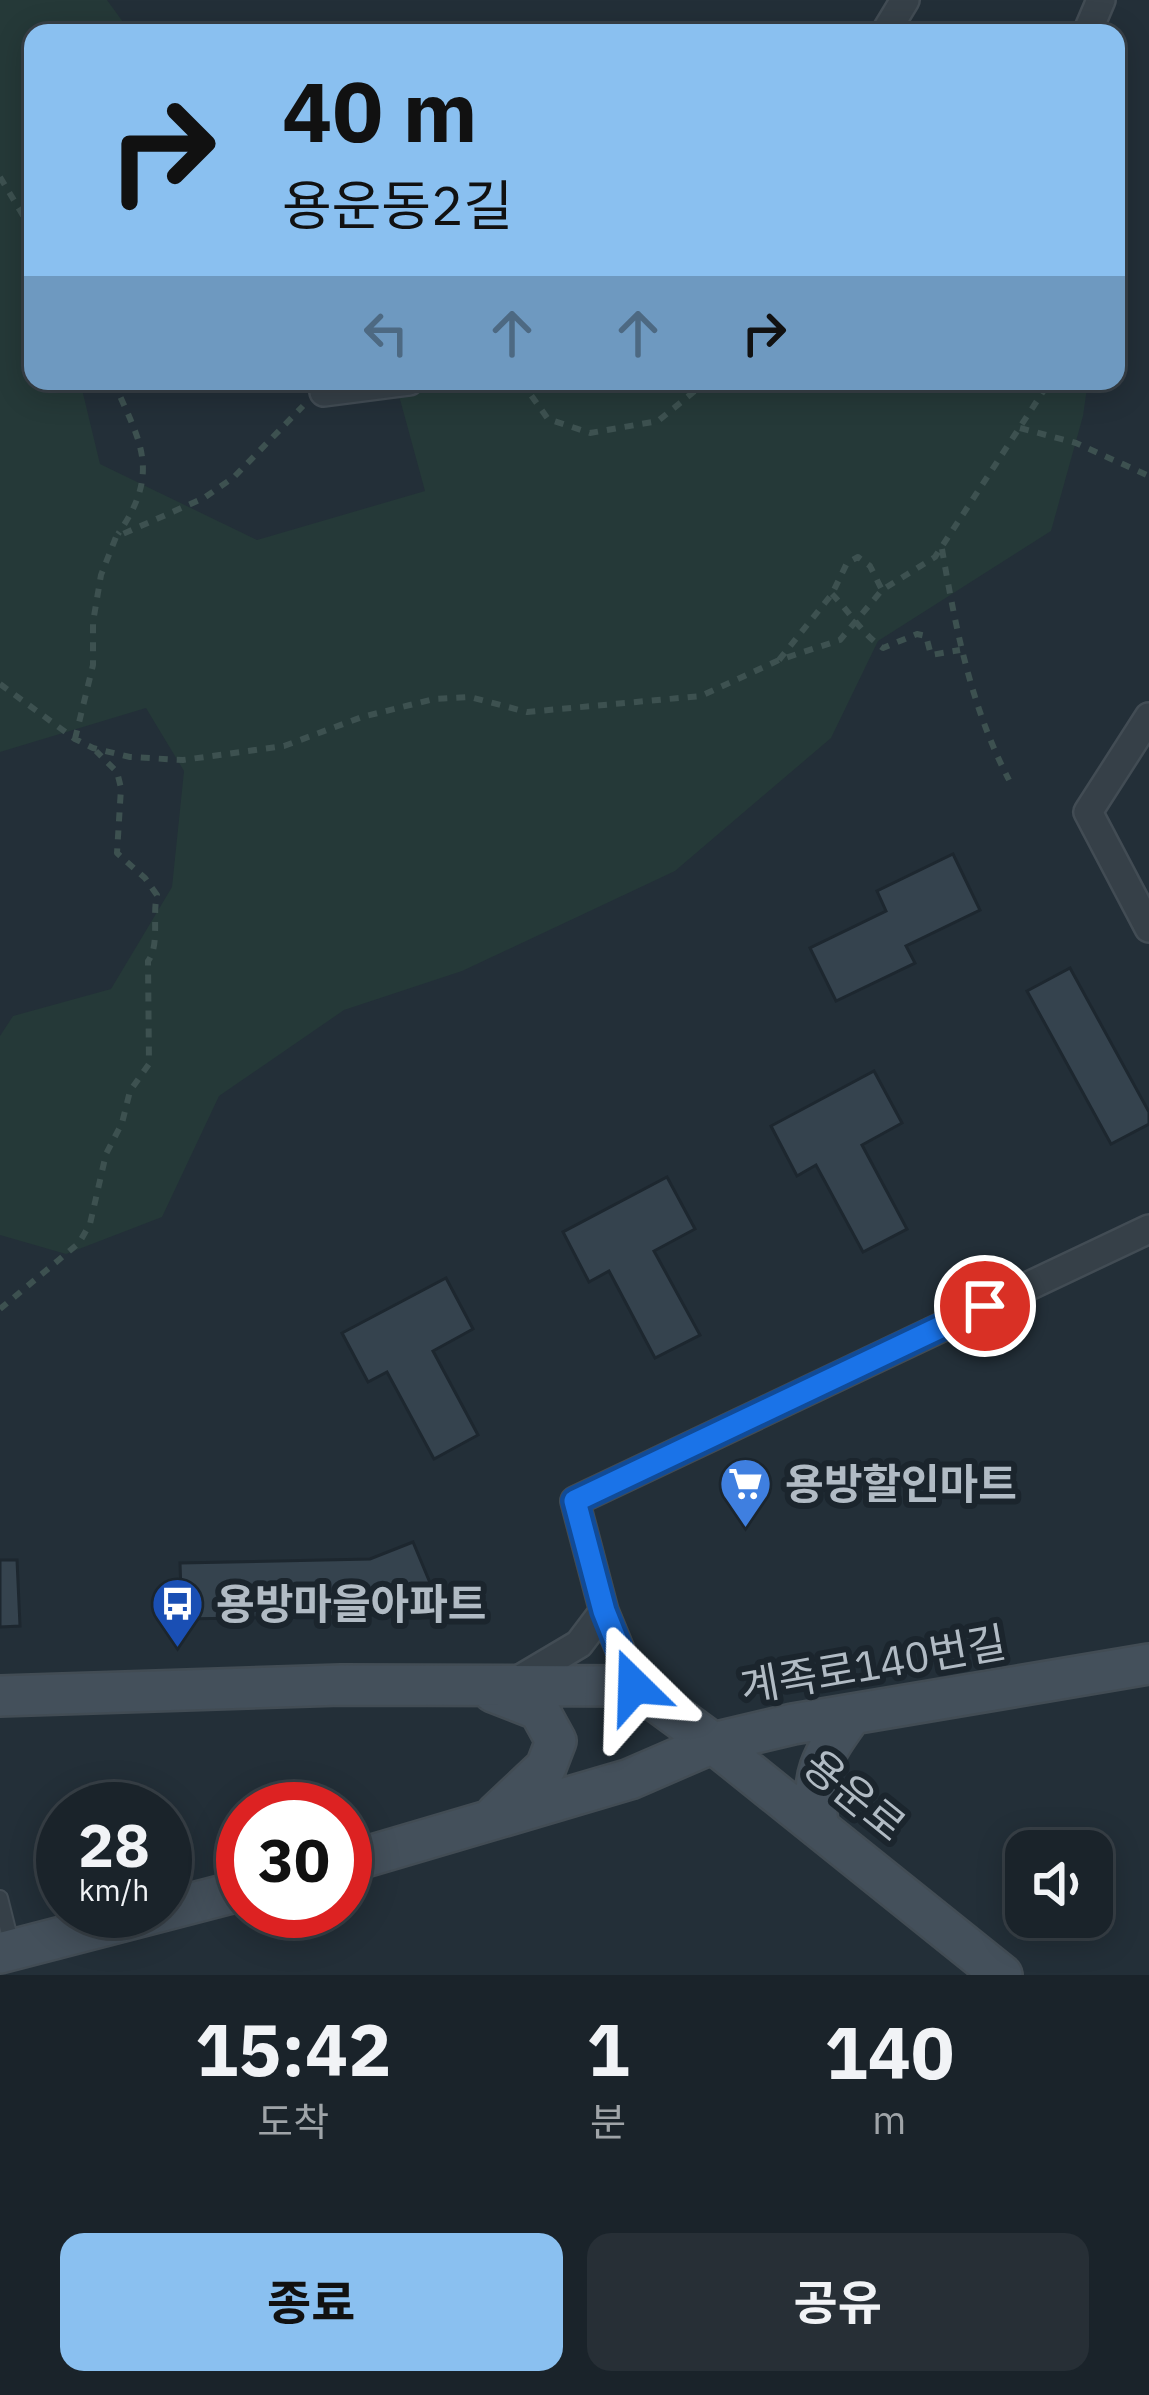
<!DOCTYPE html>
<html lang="ko">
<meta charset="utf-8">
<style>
body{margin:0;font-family:"IBM Plex Sans","Noto Sans KR",sans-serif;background:#272f36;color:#f1f3f6;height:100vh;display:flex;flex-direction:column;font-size:45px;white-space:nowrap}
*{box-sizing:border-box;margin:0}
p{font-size:39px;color:#9fa4a8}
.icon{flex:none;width:66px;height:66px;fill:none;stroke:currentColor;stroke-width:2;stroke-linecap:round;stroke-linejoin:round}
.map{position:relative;height:1975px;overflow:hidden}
.drawer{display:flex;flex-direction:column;background:#1a232a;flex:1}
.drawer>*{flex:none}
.hud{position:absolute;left:24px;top:24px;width:1101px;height:366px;border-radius:24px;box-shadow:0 6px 30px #0003,0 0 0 3px #384047;background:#8ac0f0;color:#111;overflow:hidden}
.tools{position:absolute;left:1005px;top:1830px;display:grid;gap:24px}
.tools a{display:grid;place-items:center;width:108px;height:108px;border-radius:24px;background:#1a232a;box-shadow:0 6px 30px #0003,0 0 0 3px #384047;font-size:60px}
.speed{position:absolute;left:36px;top:1782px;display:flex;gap:24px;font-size:60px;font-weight:700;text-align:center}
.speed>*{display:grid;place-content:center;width:156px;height:156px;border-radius:50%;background:#1a232a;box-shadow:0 6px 30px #0003,0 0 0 3px #384047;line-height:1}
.speed small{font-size:30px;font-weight:400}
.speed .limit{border:18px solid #d22;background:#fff;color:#111}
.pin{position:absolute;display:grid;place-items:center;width:102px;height:102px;color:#fff;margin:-51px;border:6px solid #fff;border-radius:50%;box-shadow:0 3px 12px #0007}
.me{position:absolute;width:132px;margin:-66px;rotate:338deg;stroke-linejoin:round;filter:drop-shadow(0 0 9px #0008)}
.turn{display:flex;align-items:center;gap:42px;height:252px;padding:0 60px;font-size:54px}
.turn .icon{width:156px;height:156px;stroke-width:2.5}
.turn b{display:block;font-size:84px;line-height:102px}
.lanes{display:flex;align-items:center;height:114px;padding:0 60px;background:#0003;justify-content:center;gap:60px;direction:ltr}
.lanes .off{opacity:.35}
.eta{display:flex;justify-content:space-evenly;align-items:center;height:204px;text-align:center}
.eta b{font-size:72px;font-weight:700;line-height:84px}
.button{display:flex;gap:24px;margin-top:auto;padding:24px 60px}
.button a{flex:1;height:138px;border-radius:24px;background:#8ac0f0;color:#111;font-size:48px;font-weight:700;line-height:138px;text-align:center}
.button a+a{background:#272f36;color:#f1f3f6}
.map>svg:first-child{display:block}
.green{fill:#253938}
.building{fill:#35434e;stroke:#1d272f;stroke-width:3}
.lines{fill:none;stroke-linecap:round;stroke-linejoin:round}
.lane-casing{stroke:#424c54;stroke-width:18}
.street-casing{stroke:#424c54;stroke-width:32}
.secondary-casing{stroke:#424c54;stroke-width:44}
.path{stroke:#3d5150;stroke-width:6;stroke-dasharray:9 9;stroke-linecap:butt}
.lane{stroke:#364048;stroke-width:14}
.street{stroke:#364048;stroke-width:27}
.secondary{stroke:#44505b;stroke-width:39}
.route-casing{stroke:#114b97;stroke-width:30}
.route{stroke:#1a73e8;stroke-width:21}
.labels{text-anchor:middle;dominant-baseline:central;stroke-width:12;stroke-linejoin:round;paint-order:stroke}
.poi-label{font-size:42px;font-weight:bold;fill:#b1bbc4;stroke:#1b252d;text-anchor:start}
.street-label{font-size:42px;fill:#b1bbc4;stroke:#1b252d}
</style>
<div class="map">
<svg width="1149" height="1975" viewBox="0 0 1149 1975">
<rect width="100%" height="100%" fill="#232f38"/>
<!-- green -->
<path class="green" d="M0 0H107L131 33H33V381H80L100 464 257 540 425 491 395 381H1088L1083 416 1051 531 878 641 831 738 675 871 462 971 344 1010 219 1096 162 1217 66 1254 0 1235V1036L13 1016 111 989 172 887 184 771 146 708 0 752Z"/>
<!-- building -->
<path class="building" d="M953 854 980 910 906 946 915 963 836 1001 810 948 886 911 877 891Z
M1070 968 1149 1112V1124L1111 1144 1027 991Z
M874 1071 902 1123 862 1145 907 1229 863 1252 816 1165 797 1176 771 1126Z
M667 1177 695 1229 654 1251 700 1335 655 1358 609 1271 589 1282 563 1232Z
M446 1278 473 1329 433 1351 478 1435 434 1459 387 1372 368 1382 342 1333Z
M413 1542 433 1590 370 1616 182 1619 180 1563 370 1559Z
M0 1560H17L20 1626 0 1627Z"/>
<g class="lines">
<defs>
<path id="lane" d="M0 1898 12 1946"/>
<path id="street" d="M885 33 905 0
M1087 33 1101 0
M324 392 409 381
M1149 717 1088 812 1149 928
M515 1682 579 1644 604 1611
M635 1686 604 1611 575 1501 1149 1229"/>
<path id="secondary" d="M493 1692 539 1710 556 1741 546 1767 496 1814
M0 1696 341 1685 635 1686 713 1743 1002 1975
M819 1828C809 1775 821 1757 852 1714
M345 1863 630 1779 713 1743 793 1724 1149 1664
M0 1953 243 1890"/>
</defs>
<!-- lane casing -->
<use href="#lane" class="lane-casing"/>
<!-- street casing -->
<use href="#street" class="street-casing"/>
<!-- secondary casing -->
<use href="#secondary" class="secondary-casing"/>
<!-- path -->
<path class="path" d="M0 177 33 232
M113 381C141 443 161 472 118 534
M521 381 548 419 590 433 658 421 707 381
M1020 428 1076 443 1149 476
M942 549C956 630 971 707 1009 780
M832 594C848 610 864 636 883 648L917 634 926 636 931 655 960 650
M779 660 832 594 847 563 858 557 870 566 882 590
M0 684 75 739 93 748 130 757 183 760 284 746 362 717 434 699 470 697 527 712 701 696 779 660 840 640 882 590 935 557 1050 381
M75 739 93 665V622L101 575 116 537 204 498 234 477 303 406
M0 1309 79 1243 90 1224 106 1154 122 1123 130 1091 149 1064 148 961C160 945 152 916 157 895L145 878 117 853 121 788 117 772 96 751"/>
<!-- lane -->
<use href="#lane" class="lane"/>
<!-- street -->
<use href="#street" class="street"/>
<!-- secondary -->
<use href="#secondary" class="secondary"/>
</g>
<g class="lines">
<defs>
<path id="route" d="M634 1686 604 1611 575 1501 985 1306"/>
</defs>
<!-- route casing -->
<use href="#route" class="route-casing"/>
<!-- route -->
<use href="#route" class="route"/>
</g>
<!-- icons -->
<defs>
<symbol id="supermarket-pin" viewBox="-11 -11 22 30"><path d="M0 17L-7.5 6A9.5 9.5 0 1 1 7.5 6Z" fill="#3f7fe0" stroke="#1b252d"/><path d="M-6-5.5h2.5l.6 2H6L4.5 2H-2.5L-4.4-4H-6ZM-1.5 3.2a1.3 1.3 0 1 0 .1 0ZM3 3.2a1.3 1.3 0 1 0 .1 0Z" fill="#fff"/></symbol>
<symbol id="bus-pin" viewBox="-11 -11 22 30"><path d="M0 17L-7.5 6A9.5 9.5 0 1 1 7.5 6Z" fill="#1a4fb4" stroke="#1b252d"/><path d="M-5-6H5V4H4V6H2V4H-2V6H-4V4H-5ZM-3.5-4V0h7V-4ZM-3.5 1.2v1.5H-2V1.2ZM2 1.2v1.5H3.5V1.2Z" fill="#fff"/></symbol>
</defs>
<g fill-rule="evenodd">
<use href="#supermarket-pin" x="716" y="1454" width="59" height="81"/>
<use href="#bus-pin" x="148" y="1574" width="59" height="81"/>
</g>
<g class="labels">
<!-- poi labels -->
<g class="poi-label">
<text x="785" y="1483">용방할인마트</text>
<text x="216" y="1603">용방마을아파트</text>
</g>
<!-- street labels -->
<g class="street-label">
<text transform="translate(873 1664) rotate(-10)">계족로140번길</text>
<text transform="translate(855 1795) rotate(39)">용운로</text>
</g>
</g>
</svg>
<div class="tools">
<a><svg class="icon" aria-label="sound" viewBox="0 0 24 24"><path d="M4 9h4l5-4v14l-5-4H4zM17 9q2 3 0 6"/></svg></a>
</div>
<div class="speed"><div>28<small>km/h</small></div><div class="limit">30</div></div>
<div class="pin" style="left:985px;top:1306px;background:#d93025"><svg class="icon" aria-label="arrive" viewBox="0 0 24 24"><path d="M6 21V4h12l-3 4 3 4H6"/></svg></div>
<svg class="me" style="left:634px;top:1686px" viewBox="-20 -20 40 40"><path d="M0-17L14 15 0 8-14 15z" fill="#1a73e8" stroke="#fff" stroke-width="4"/></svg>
<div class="hud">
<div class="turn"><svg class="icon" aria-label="right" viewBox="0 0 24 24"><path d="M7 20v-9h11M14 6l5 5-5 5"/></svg><div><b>40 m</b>용운동2길</div></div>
<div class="lanes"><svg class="icon off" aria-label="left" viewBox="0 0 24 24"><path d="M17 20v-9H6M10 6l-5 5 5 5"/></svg><svg class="icon off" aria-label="ahead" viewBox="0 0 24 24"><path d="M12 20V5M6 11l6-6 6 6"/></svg><svg class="icon off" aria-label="ahead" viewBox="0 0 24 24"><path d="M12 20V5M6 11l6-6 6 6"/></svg><svg class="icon" aria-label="right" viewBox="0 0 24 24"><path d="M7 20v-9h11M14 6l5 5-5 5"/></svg></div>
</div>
</div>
<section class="drawer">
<div class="eta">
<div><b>15:42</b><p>도착</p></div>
<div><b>1</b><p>분</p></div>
<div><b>140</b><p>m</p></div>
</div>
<div class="button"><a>종료</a><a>공유</a></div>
</section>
